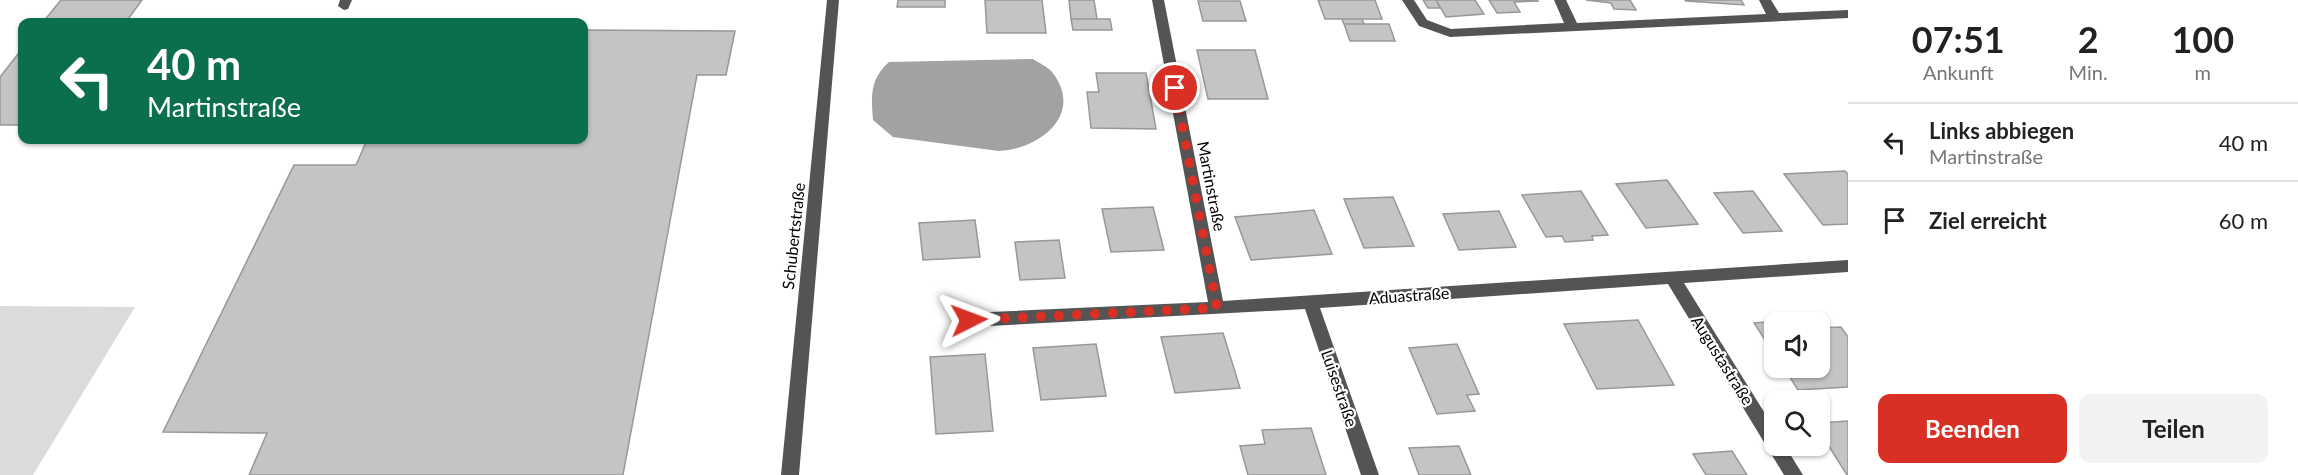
<!DOCTYPE html>
<html lang="de">
<meta charset="utf-8">
<style>
body{margin:0;font-family:Lato,sans-serif;background:#f2f2f2;color:#222;height:100vh;display:flex;flex-direction:column;font-size:22px;white-space:nowrap}
*{box-sizing:border-box;margin:0}
p{font-size:20px;color:#767676}
.icon{flex:none;width:33px;height:33px;fill:none;stroke:currentColor;stroke-width:2;stroke-linecap:round;stroke-linejoin:round}
.map{position:relative;flex:1;overflow:hidden}
.panel{display:flex;flex-direction:column;background:#fff;width:450px}
.panel>*{flex:none}
.hud{position:absolute;left:18px;top:18px;width:570px;height:126px;border-radius:12px;box-shadow:0 2px 4px #0004;background:#0b6e4f;color:#fff;overflow:hidden}
.buttons{position:absolute;left:1764px;top:312px;display:grid;gap:12px}
.buttons a{display:grid;place-items:center;width:66px;height:66px;border-radius:12px;background:#fff;box-shadow:0 2px 4px #0004;font-size:30px}
.pin{position:absolute;display:grid;place-items:center;width:51px;height:51px;color:#fff;margin:-26px;border:3px solid #fff;border-radius:50%;box-shadow:0 2px 6px #0007}
.me{position:absolute;width:66px;margin:-33px;rotate:87deg;stroke-linejoin:round;filter:drop-shadow(0 0 4px #0008)}
.turn{display:flex;align-items:center;gap:21px;height:126px;padding:0 30px;font-size:27px}
.turn .icon{width:78px;height:78px;stroke-width:2.5}
.turn b{display:block;font-size:42px;line-height:51px}
.eta{display:flex;justify-content:space-evenly;align-items:center;height:102px;text-align:center}
.eta b{font-size:36px;font-weight:700;line-height:42px}
.primary-button{display:flex;gap:12px;margin-top:auto;padding:12px 30px}
.primary-button a{flex:1;height:69px;border-radius:12px;background:#d93025;color:#fff;font-size:24px;font-weight:700;line-height:69px;text-align:center}
.primary-button a+a{background:#f2f2f2;color:#222}
ul{padding:0;list-style:none}
li{display:flex;align-items:center;gap:18px;height:78px;padding:0 30px;border-top:2px solid #e0e0e0}
li div{flex:1}
li b{display:block;font-size:22px}
li em{font-style:normal}
main{display:flex;flex:1;min-height:0}
.map>svg:first-child{display:block}
.green{fill:#dbdbdb}
.water{fill:#a2a2a2}
.building{fill:#c4c4c4;stroke:#989898;stroke-width:1.5}
.lines{fill:none;stroke-linecap:round;stroke-linejoin:round}
.minor{fill:#545454;fill-rule:evenodd}
.route{stroke:#d93025;stroke-width:10;stroke-dasharray:0 18}
.labels{text-anchor:middle;dominant-baseline:central;stroke-width:4.5;stroke-linejoin:round;paint-order:stroke}
.street-label{font-size:16px;fill:#000;stroke:#fff}
</style>
<main>
<div class="map">
<svg width="1848" height="475" viewBox="0 0 1848 475">
<rect width="100%" height="100%" fill="#fff"/>
<!-- green -->
<path class="green" d="M0 306 135 307 33 475H0Z"/>
<!-- water -->
<path class="water" d="M1033 59C1039 63 1048 67 1052 72 1085 114 1040 149 999 151L893 137 873 120C871 96 870 79 889 62Z"/>
<!-- building -->
<path class="building" d="M61 0H142L126 22H43Z
M898 0H945V7H897Z
M985 0H1042L1046 33H987Z
M1069 0H1094L1097 19H1071Z
M1318 0H1375L1382 19H1325Z
M1423 0H1436L1440 8H1428Z
M1436 0H1475L1484 14 1446 17Z
M1489 0H1537L1538 1 1514 2 1520 12 1497 13Z
M1586 0H1630L1636 10 1614 9 1611 3Z
M1685 0H1741L1744 5 1686 1Z
M1198 1H1240L1246 21H1203Z
M1071 19H1110L1112 30H1073Z
M1342 19H1362L1364 24H1344Z
M1344 24H1389L1395 41H1350Z
M584 30 735 31 726 75H697L623 475H249L267 433 163 432 294 165H356L367 140H584Z
M22 49V125H0V77Z
M1197 50H1255L1268 99H1208Z
M1096 73H1146L1156 129 1091 128 1087 92H1099Z
M1845 171 1848 174V224L1823 225 1784 174Z
M1667 180 1698 224 1646 228 1616 184Z
M1581 191 1608 235 1592 236 1593 240 1565 242 1562 236 1546 237 1522 195Z
M1753 191 1782 231 1743 233 1714 193Z
M1393 197 1414 246 1364 248 1344 199Z
M1153 207 1164 250 1111 252 1102 209Z
M1314 210 1332 254 1251 260 1235 217Z
M1499 211 1516 247 1459 250 1443 214Z
M975 220 980 257 923 260 919 223Z
M1059 240 1065 278 1020 280 1015 242Z
M1638 320 1674 385 1597 389 1564 324Z
M1794 320 1795 322H1774V354L1754 323Z
M1841 327 1848 337V387L1798 390 1784 368H1820V328Z
M1223 333 1240 388 1175 393 1161 337Z
M1096 344 1106 396 1041 400 1033 348Z
M1457 344 1479 394 1467 395 1475 411 1437 414 1409 348Z
M985 354 993 431 936 434 930 357Z
M1848 421V475H1847L1820 432V423Z
M1311 428 1326 475H1248L1240 446 1265 444 1262 430Z
M1459 446 1471 475H1419L1409 448Z
M1732 451 1747 475H1706L1693 454Z"/>
<g class="lines">
<!-- minor -->
<path class="minor" d="M340 0H352L348 9 344 10 338 6Z
M827 0H839L799 475H781Z
M1152 0H1164L1223 301 1848 260V272L1684 283 1774 428V446H1785L1803 475H1784L1668 284 1320 308 1379 475H1361L1305 309 969 327 963 325 961 320 963 315 969 313 1208 302Z
M1402 0H1414L1427 20 1451 29 1564 23 1554 0H1566L1577 23 1766 14 1759 0H1771L1779 13 1848 10V18L1450 37 1419 26Z"/>
</g>
<g class="lines">
<!-- route -->
<path class="route" d="M969 320 1217 308 1175 88"/>
</g>
<g class="labels">
<!-- street labels -->
<g class="street-label">
<text transform="translate(1212 186) rotate(79)">Martinstraße</text>
<text transform="translate(793 236) rotate(-84)">Schubertstraße</text>
<text transform="translate(1409 295) rotate(-4)">Aduastraße</text>
<text transform="translate(1723 360) rotate(58)">Augustastraße</text>
<text transform="translate(1340 388) rotate(71)">Luisestraße</text>
</g>
</g>
</svg>
<div class="buttons">
<a><svg class="icon" aria-label="sound" viewBox="0 0 24 24"><path d="M4 9h4l5-4v14l-5-4H4zM17 9q2 3 0 6"/></svg></a>
<a><svg class="icon" aria-label="search" viewBox="0 0 24 24"><circle cx="10" cy="10" r="6"/><path d="M15 15l6 6"/></svg></a>
</div>
<div class="pin" style="left:1175px;top:88px;background:#d93025"><svg class="icon" aria-label="arrive" viewBox="0 0 24 24"><path d="M6 21V4h12l-3 4 3 4H6"/></svg></div>
<svg class="me" style="left:969px;top:320px" viewBox="-20 -20 40 40"><path d="M0-17L14 15 0 8-14 15z" fill="#d93025" stroke="#fff" stroke-width="4"/></svg>
<div class="hud">
<div class="turn"><svg class="icon" aria-label="left" viewBox="0 0 24 24"><path d="M17 20v-9H6M10 6l-5 5 5 5"/></svg><div><b>40 m</b>Martinstraße</div></div>
</div>
</div>
<section class="panel">
<div class="eta">
<div><b>07:51</b><p>Ankunft</p></div>
<div><b>2</b><p>Min.</p></div>
<div><b>100</b><p>m</p></div>
</div>
<ul>
<li><svg class="icon" aria-label="left" viewBox="0 0 24 24"><path d="M17 20v-9H6M10 6l-5 5 5 5"/></svg><div><b>Links abbiegen</b><p>Martinstraße</p></div><em>40 m</em></li>
<li><svg class="icon" aria-label="arrive" viewBox="0 0 24 24"><path d="M6 21V4h12l-3 4 3 4H6"/></svg><div><b>Ziel erreicht</b></div><em>60 m</em></li>
</ul>
<div class="primary-button"><a>Beenden</a><a>Teilen</a></div>
</section>
</main>
